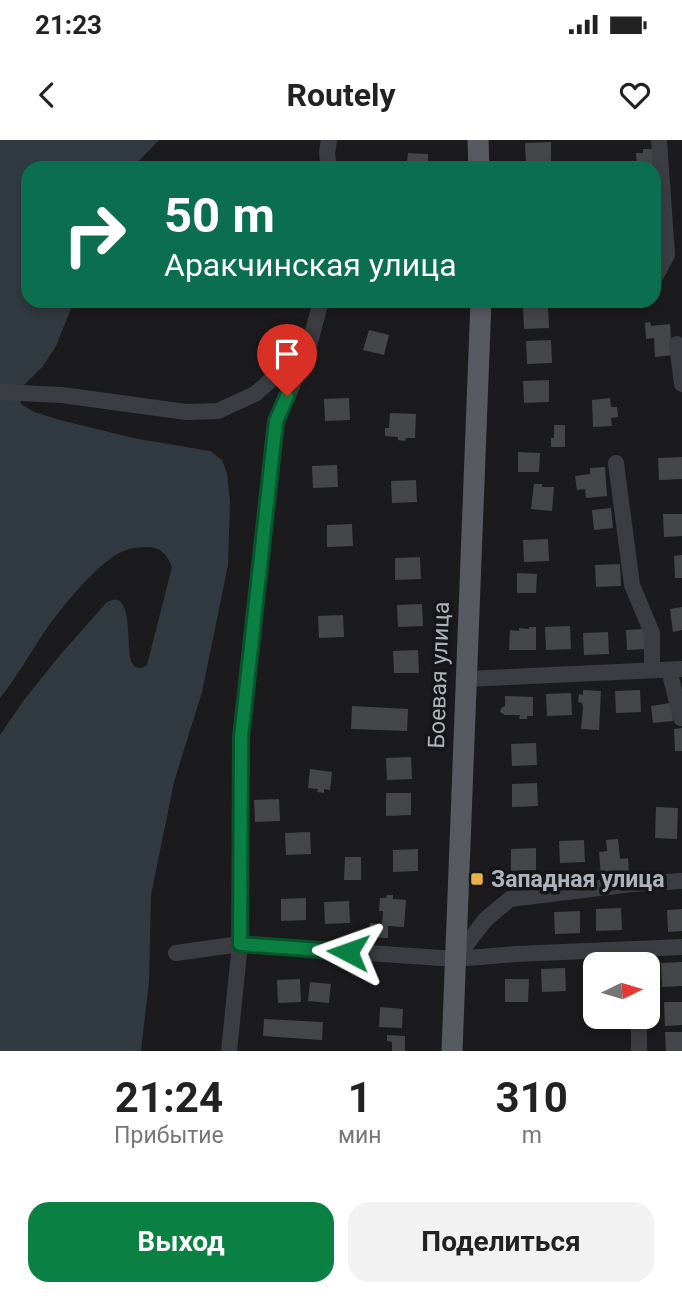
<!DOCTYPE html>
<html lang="ru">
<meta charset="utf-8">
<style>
body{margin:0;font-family:Roboto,sans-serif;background:#f2f2f2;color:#222;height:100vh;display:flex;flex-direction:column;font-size:26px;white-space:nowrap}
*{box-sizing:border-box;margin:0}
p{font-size:23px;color:#767676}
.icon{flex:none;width:38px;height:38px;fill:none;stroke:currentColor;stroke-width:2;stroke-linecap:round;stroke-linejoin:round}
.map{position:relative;height:911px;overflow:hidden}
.side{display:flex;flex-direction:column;background:#fff;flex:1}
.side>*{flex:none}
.hud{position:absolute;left:21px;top:21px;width:640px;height:147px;border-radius:21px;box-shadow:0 4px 10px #0003;background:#0b6e4f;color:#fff;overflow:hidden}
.needle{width:46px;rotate:85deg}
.tools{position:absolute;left:583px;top:812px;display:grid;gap:14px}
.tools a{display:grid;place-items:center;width:77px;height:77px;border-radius:14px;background:#fff;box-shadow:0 4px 10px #0003;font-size:35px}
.pin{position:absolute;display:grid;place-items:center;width:60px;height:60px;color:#fff;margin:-72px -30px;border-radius:50% 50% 50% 0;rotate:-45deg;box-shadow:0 0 7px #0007}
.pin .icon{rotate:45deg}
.me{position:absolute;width:77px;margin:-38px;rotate:274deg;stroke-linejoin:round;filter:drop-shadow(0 0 5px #0008)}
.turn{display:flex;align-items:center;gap:24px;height:147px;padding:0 28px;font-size:32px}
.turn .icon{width:91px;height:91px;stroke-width:2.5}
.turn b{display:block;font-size:49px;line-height:60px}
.eta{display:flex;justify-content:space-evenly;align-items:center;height:119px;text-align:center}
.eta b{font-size:42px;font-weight:700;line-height:49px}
.primary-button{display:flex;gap:14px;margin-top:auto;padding:14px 28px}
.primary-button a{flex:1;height:80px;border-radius:21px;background:#0b8043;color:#fff;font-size:28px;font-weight:700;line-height:80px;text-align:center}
.primary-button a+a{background:#f2f2f2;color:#222}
.status{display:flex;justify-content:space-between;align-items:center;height:49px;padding:0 35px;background:#fff;direction:ltr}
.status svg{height:19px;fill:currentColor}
header{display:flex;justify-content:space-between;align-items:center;height:91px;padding:0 28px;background:#fff;font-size:32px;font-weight:700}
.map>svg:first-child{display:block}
.water{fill:#313a41}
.building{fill:#45464a}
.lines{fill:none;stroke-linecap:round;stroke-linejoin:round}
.minor{stroke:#3c3d42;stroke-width:16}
.major{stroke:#585a61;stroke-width:21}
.route-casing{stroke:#07532c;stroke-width:18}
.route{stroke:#0b8043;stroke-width:12}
.poi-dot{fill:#eab045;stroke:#161618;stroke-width:2.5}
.labels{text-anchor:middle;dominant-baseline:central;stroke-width:7;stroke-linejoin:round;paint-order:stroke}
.street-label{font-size:23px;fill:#aeb2bc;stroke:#161618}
.poi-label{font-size:23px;font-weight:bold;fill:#aeb2bc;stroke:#161618;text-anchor:start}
</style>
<div class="status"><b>21:23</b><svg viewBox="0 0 49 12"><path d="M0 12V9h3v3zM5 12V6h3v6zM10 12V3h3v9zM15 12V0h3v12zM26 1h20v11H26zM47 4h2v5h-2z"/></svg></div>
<header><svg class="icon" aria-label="back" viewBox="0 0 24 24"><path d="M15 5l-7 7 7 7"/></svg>Routely<svg class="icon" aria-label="heart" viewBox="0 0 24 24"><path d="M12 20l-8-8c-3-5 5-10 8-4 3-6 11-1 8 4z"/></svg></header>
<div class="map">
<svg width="682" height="911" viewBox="0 0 682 911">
<rect width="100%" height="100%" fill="#1b1b1d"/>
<!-- water -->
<path class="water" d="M0 0H159L132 28H28V161H74L56 206 43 226 24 245 20 256 21 264 34 272 60 280 133 298 210 311 222 320 227 333 230 361 228 425 202 552 174 642 151 755 149 841 141 911H0V595L24 560 61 514 106 463C135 444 125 510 132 523 135 528 136 527 141 528L147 525 172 427C167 414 160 406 145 407 136 407 127 409 119 413 96 425 60 469 45 491 30 513 17 537 0 558Z"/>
<!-- building -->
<path class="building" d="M551 2V24L526 25 525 3Z
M643 9H653V25L637 26 636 13H643Z
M408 13 428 14V28H413L414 21H407Z
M397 161H422V166L397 164Z
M548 166 549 188 524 189 523 167Z
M650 182 651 186 670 184 672 215 655 217 654 198 646 199 645 183Z
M369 190 389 195 384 215 363 210Z
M551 200 552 223 527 224 526 201Z
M549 240V262L524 263 523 241Z
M349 258 350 280 325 281 324 259Z
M610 258 611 267H617L618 277 611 278 612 286 593 287 592 260Z
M390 273 416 274 415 298H406L405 301 398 300V297L385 296V288H389Z
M554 285H565V307H551V298H554Z
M518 312 540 313 539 332H518Z
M682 317V339L659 340 658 318Z
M337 325 338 347 313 348 312 326Z
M605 327 607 356 586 358 585 349 577 350 575 336 590 334V328Z
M416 340 417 362 392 363 391 341Z
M534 344H542V347H554L552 371 531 369Z
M611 368 613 388 594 390 592 370Z
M663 374H682V396L664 397Z
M352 384 353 406 327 407V385Z
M548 399 549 421 524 422 523 400Z
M682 415V438H675L674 416Z
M420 417 421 439 395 440V418Z
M620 424 621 446 596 447 595 425Z
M517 433 537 434 536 453H517Z
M422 464 423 486 398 487 397 465Z
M682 467V490L673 492 670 469Z
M343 475 344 497 319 498 318 476Z
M570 486 571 509 546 510 545 487Z
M529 487H536V510H509L510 490 519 491V488L529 489Z
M644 489 645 509 627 510 626 490Z
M608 492 609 514 584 515 583 493Z
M418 510 419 533H394L393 511Z
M583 550 601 551 599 590 581 589 583 568 582 563 578 562 579 554 583 555Z
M640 550 641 572 616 573 615 551Z
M571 553 572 575 547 576 546 554Z
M505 556 533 557V576H527V579H519L520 575H505L500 572 501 568 505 566Z
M671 563 673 581 653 583 651 566Z
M352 566 408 569 407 591 351 589Z
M682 588V611H675L674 589Z
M536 603 537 625 512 626 511 604Z
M411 617 412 639 387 640 386 618Z
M310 629 332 632 330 650 324 649V653L317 652 318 649 308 648Z
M537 643 538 666 512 667V644Z
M386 653H411V675L386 676Z
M279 659 280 681 255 682 254 660Z
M656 667 678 668 677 699 655 698Z
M310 692 311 714 286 715 285 693Z
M618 699 620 719 628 718 629 733 601 736 599 712 607 711 606 700Z
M584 700 585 722 560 723 559 701Z
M536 708V730L511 731V709Z
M418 709V731L393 732V710Z
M345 717H361V740H344Z
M387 755H393V759L406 760 404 787 388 786V798L369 797 370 783 382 784 383 771H379L380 758H386Z
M306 758V780L281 781V759Z
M349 761 350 783 325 784 324 762Z
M621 768 622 790 596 791V769Z
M682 769V791L668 792 667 770Z
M580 771V793L555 794 554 772Z
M682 822V846L662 847 661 823Z
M565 828 566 851 542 852 541 829Z
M300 839 301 862 278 863 277 840Z
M505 839H529L528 862H505Z
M310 842 331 844 329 863 308 861Z
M664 862H682V885L665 886Z
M380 867 403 869 402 888 379 887Z
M595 877H618L619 887 595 888Z
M264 879 323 882 322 900 263 896Z
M665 892H682V911H666Z
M387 895 405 896V911H392V902L387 901Z"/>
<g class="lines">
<!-- minor -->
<path class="minor" d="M329 0 327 13 329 28
M654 139 667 115 659 0
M677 204 682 244
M0 252 62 255 186 272 218 271 255 254 305 210
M616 323 632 445 652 493V530
M669 530 681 578
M465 539 682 529
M176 813 240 804 455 819 516 814 682 807
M455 819 486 779 510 759 632 744 682 741
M639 877V911
M229 911 240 804 241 597 277 281 309 206 321 161"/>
<!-- major -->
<path class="major" d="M478 0 479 28
M452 911 481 161"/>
</g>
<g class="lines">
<defs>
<path id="route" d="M287 256 276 281 241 597 240 804 348 812"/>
</defs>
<!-- route casing -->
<use href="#route" class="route-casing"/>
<!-- route -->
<use href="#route" class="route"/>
</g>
<!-- markers -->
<rect class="poi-dot" x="470" y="732" width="14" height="14" rx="3.5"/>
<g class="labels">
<!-- street labels -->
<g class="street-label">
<text transform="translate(439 535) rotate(-88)">Боевая улица</text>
</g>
<!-- poi labels -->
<g class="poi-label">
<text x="491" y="739">Западная улица</text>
</g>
</g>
</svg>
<div class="tools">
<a><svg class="needle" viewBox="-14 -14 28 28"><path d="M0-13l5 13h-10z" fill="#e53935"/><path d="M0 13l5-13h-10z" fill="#767676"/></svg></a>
</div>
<div class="pin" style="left:287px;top:256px;background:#d93025"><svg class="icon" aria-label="arrive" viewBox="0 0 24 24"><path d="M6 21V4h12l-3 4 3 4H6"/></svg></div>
<svg class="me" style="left:348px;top:812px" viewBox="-20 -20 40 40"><path d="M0-17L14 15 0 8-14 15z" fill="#0b8043" stroke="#fff" stroke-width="4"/></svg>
<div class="hud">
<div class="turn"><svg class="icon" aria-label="right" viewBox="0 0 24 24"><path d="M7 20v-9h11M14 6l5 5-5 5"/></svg><div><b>50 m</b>Аракчинская улица</div></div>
</div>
</div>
<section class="side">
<div class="eta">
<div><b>21:24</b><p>Прибытие</p></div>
<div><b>1</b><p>мин</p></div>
<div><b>310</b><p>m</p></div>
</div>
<div class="primary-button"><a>Выход</a><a>Поделиться</a></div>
</section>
